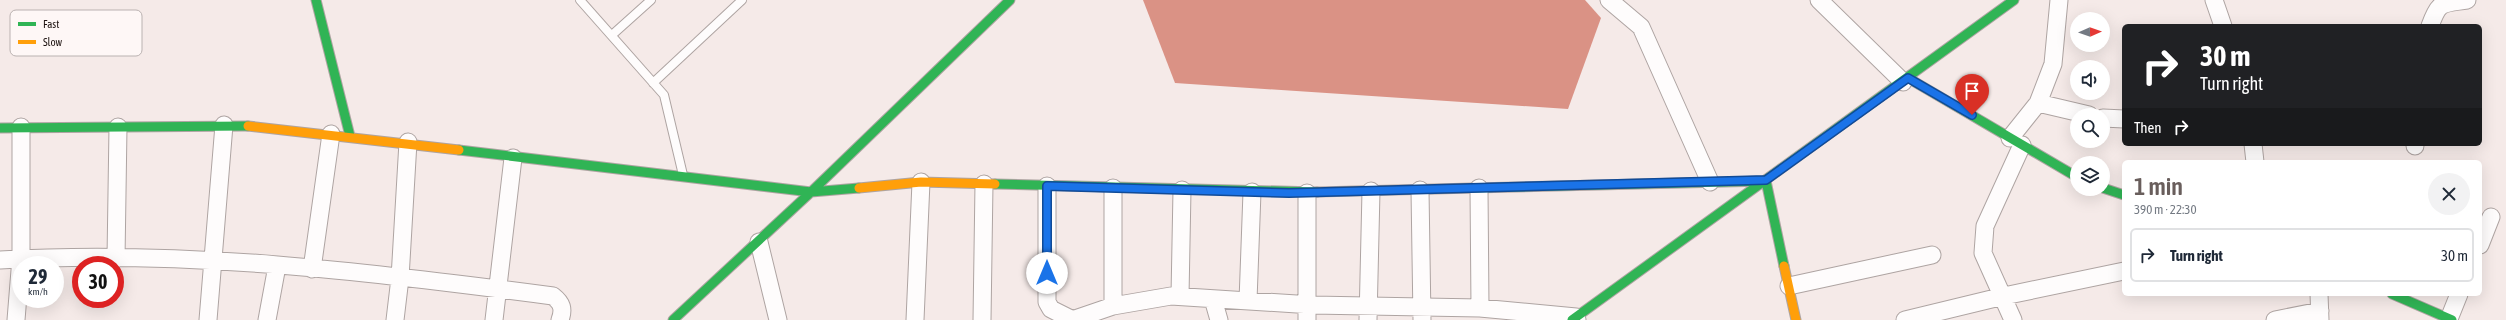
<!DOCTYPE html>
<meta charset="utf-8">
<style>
body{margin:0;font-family:"Asap Condensed",sans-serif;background:#f2f2f3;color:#1f2937;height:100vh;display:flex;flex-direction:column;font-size:15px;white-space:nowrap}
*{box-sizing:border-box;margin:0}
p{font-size:13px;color:#747a83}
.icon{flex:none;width:22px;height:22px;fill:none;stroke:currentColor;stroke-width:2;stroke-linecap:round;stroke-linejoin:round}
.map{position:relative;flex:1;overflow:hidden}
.panel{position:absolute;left:2122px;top:160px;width:360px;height:136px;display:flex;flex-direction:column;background:#fff;border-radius:6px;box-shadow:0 4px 16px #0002}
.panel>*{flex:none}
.guide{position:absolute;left:2122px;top:24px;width:360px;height:122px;border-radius:6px;box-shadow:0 4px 16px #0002;background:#202124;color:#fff;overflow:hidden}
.needle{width:26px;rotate:88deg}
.fabs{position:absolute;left:2070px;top:12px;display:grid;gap:8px}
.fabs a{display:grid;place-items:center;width:40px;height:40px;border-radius:50%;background:#fff;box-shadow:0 4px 16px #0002;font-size:20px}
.speed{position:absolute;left:12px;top:256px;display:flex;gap:8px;font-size:20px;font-weight:700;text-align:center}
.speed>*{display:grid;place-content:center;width:52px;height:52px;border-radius:50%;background:#fff;box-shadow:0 4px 16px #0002;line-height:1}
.speed small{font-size:10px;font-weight:400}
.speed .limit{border:6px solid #d22;background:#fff;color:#111}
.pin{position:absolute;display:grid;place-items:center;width:34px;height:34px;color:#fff;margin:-41px -17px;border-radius:50% 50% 50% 0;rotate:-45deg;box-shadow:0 0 4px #0007}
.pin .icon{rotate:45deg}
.me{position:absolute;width:44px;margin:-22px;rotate:0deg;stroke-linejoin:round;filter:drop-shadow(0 0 3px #0008)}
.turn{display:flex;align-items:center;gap:14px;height:84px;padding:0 12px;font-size:18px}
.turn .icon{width:52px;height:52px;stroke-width:2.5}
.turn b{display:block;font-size:28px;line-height:34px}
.then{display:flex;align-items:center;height:38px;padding:0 12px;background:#0003;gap:8px;font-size:15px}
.round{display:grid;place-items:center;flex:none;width:42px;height:42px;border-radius:21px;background:#f2f2f3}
.overview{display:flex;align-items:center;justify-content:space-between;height:68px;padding:0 12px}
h1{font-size:24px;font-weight:600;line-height:30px;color:#695e5c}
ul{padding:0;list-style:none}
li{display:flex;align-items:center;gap:12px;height:54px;margin:0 8px 6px;padding:0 4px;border:2px solid #e0e1e3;border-radius:6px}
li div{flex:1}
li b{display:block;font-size:15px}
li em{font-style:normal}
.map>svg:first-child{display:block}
.water{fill:#da9285}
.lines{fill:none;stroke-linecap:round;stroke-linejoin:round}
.lane-casing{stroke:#aea4a2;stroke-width:10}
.street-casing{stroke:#aea4a2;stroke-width:19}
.fast-casing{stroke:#aea4a2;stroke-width:11}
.slow-casing{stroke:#aea4a2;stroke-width:11}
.lane{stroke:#fefcfc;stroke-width:8}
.street{stroke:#fefcfc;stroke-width:17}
.fast{stroke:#30b455;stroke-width:9}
.slow{stroke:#ff9f0a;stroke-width:9}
.route-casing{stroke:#114b97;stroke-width:10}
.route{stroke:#1a73e8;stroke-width:7}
.key{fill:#fef7f6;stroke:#bab2b1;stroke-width:1}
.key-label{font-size:11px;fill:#1d1210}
</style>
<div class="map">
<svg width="2506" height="320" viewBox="0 0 2506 320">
<rect width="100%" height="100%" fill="#f5eae8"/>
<!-- water -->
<path class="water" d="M1143 0H1585L1601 18 1568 109 1175 83Z"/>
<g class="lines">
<defs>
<path id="lane" d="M580 0 664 95 683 175
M612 35 651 0
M653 83 742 0"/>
<path id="street" d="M1609 0 1641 27 1710 182
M1819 0 1903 82
M2214 0 2223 26
M2430 26C2439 1 2441 4 2467 0
M2038 103 2089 115
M2103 118 2124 119
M2010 138 2038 103 2053 64 2059 0
M2253 144 2255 162
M2415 144V146
M1047 186V302L1051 309 1071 319
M1479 188 1480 308
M1420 190 1422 320
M1307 193V320
M759 242 778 320
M2480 245 2491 217
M116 259 118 127
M0 260C185 249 370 272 553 296 562 303 564 309 560 320
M312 269 331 134
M1789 286 1932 255
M2319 294 2320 320
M1180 296 1182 190
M1213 299 1219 320
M1248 301 1252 192
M1113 306V188
M2449 319 2459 294
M16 320 21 258V127
M208 320 224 125
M267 320 277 266
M395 320 400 278 408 142
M494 320 513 158
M915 320 921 182
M982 320 984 184
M1072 320 1113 306 1171 296 1312 305 1480 308 1576 317 1577 320
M1368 320 1371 191
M1905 320 2004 296 2124 271
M2013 320 1983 253 1985 226 2022 145
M2275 320 2320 311"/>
<path id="fast" d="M316 0 350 136
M1908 78 2077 177
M0 128 248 126
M459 150 811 192 859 188
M995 184 1317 192
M1473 188 1766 181 1784 266
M2103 188 2124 195
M2392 294 2452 320
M673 320 811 192 1010 0
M1572 320 2014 0"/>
<path id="slow" d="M248 126 459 150
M859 188 921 182 995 184
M1317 192 1473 188
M1784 266 1796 320"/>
</defs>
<!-- lane casing -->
<use href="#lane" class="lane-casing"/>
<!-- street casing -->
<use href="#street" class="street-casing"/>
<!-- fast casing -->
<use href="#fast" class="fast-casing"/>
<!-- slow casing -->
<use href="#slow" class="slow-casing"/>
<!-- lane -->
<use href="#lane" class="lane"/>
<!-- street -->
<use href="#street" class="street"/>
<!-- fast -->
<use href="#fast" class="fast"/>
<!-- slow -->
<use href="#slow" class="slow"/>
</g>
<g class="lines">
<defs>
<path id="route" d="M1047 273V186L1289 193 1766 180 1908 78 1972 115"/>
</defs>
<!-- route casing -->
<use href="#route" class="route-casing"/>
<!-- route -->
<use href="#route" class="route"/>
</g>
<!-- legend -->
<rect x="10" y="10" width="132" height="46" rx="6" class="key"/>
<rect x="18" y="22" width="18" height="4" fill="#30b455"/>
<rect x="18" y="40" width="18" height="4" fill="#ff9f0a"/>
<g class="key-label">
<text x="43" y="28">Fast</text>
<text x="43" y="46">Slow</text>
</g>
</svg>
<div class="fabs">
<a><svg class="needle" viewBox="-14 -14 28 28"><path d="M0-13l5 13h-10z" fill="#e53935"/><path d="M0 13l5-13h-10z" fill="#747a83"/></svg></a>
<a><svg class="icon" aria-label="sound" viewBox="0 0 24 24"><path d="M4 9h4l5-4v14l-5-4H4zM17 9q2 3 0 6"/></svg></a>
<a><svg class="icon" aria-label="search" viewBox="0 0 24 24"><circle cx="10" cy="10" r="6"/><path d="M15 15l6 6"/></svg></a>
<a><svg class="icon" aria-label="layers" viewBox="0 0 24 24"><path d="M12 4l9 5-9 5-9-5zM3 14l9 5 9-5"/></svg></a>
</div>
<div class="speed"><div>29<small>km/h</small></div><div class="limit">30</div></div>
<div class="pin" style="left:1972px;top:115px;background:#d93025"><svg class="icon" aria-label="arrive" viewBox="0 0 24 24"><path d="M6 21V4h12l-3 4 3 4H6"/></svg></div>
<svg class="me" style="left:1047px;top:273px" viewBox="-20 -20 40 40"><circle r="19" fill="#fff"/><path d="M0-13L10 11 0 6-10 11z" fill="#1a73e8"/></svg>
<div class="guide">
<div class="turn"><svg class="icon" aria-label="right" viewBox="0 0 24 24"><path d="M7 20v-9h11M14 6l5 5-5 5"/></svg><div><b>30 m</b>Turn right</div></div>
<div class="then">Then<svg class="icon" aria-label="right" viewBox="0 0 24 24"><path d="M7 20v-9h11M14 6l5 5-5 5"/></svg></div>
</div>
<section class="panel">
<div class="overview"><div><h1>1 min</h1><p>390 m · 22:30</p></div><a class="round"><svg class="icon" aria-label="close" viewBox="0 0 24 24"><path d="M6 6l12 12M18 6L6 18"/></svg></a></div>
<ul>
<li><svg class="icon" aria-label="right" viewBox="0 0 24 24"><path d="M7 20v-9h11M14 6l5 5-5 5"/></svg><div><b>Turn right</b></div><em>30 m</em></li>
</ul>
</section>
</div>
